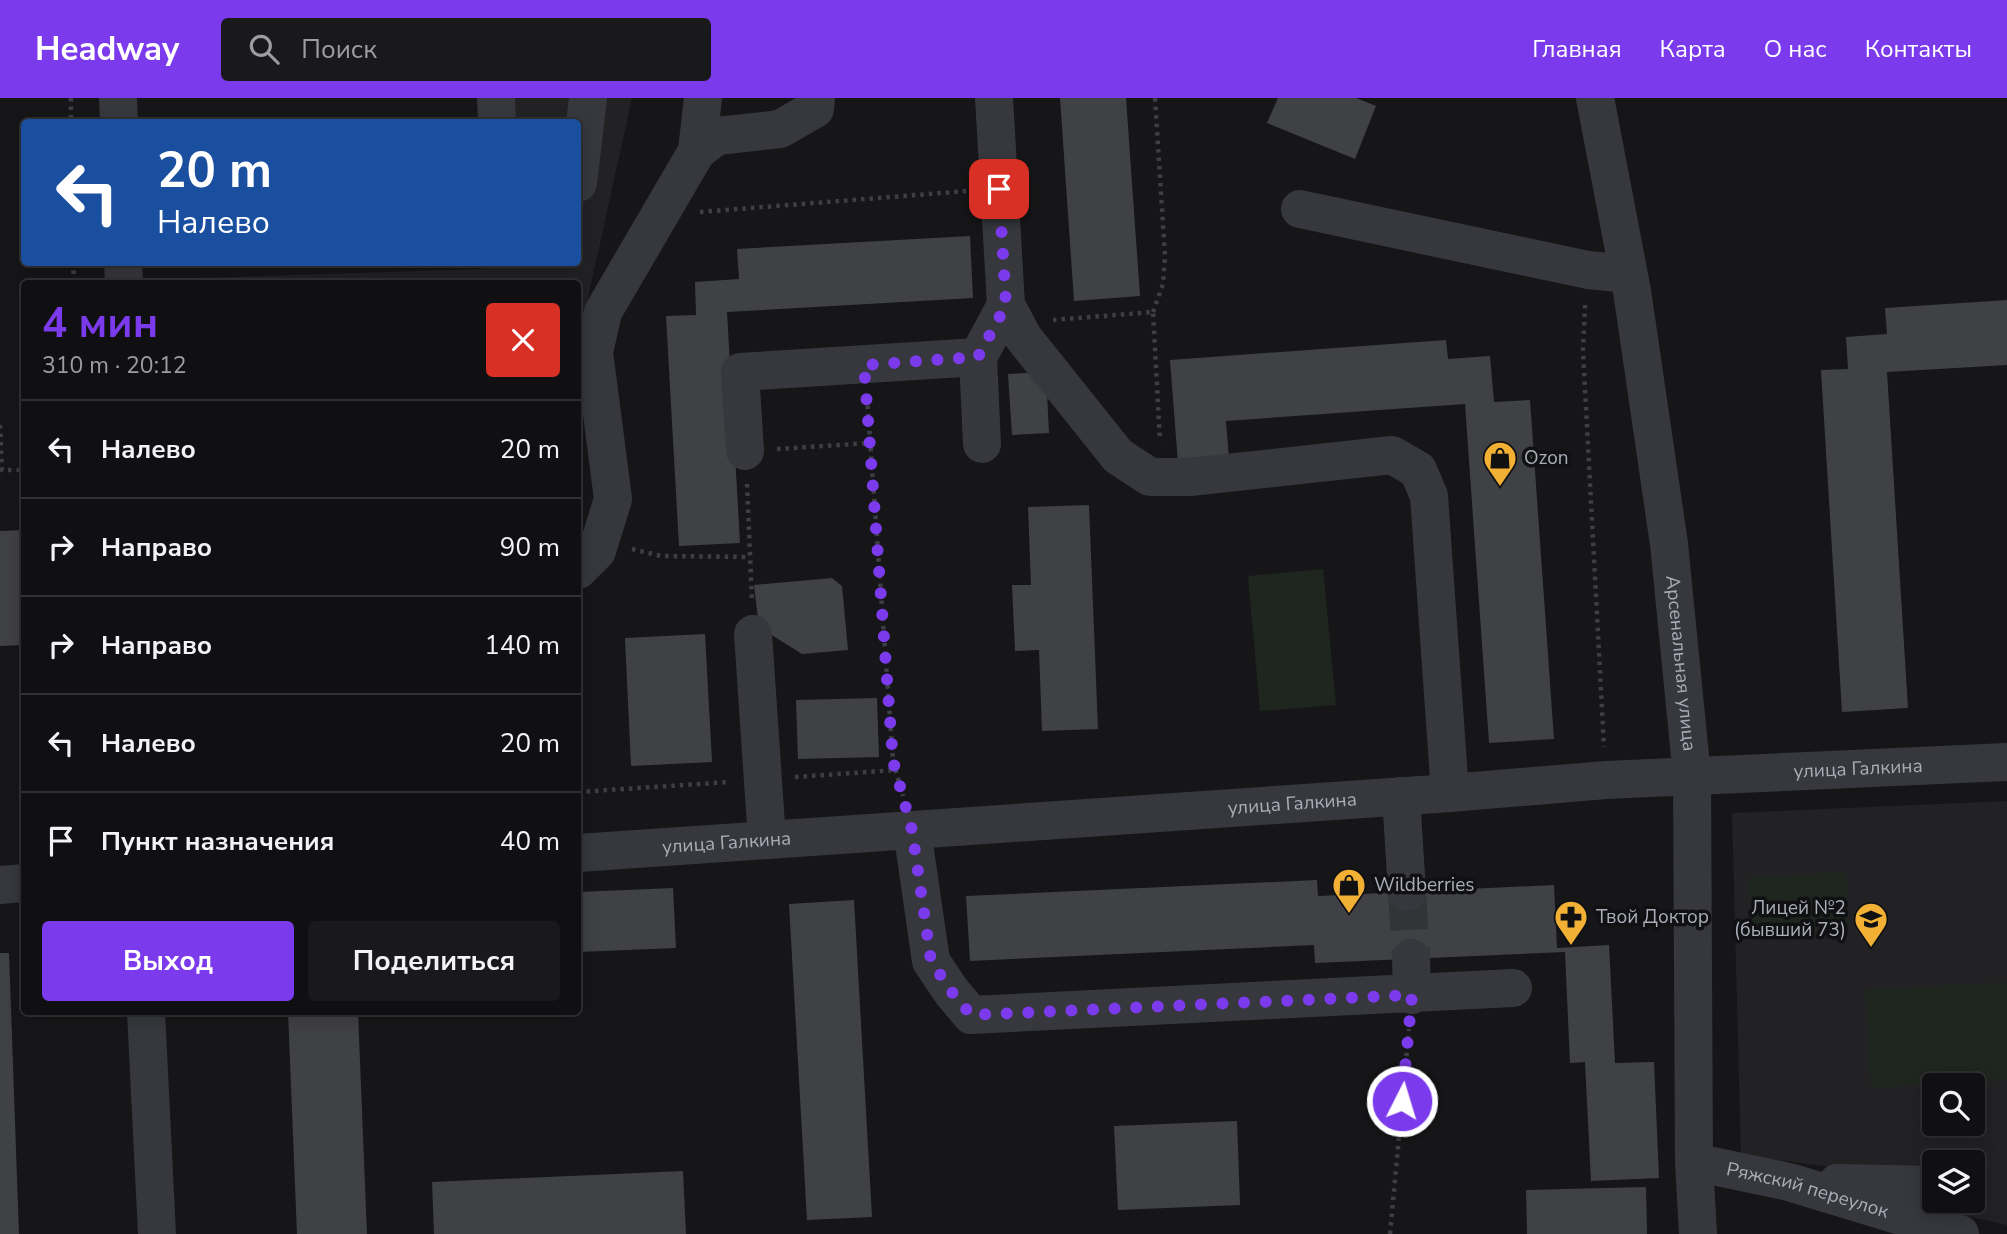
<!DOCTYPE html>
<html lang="ru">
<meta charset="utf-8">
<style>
body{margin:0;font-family:"Nunito Sans",sans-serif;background:#19191b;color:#f1f3f6;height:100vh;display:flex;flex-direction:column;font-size:26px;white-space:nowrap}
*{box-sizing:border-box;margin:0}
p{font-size:23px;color:#9c9d9f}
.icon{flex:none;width:38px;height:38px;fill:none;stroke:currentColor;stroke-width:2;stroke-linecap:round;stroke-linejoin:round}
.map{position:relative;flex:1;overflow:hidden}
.side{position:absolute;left:21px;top:182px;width:560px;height:735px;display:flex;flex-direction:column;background:#101012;border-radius:7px;box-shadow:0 4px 18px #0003,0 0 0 2px #303032}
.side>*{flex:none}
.guide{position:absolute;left:21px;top:21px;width:560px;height:147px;border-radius:7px;box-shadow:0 4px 18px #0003,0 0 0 2px #303032;background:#1a4fa0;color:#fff;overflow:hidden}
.controls{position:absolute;left:1922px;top:975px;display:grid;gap:14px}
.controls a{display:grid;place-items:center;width:63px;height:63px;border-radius:7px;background:#101012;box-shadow:0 4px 18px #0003,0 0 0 2px #303032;font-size:35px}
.pin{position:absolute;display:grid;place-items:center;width:60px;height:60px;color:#fff;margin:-30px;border-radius:14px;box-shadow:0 4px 10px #0006}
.me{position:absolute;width:77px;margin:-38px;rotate:5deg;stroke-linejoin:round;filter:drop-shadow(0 0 5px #0008)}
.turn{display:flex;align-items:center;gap:24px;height:147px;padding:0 21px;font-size:32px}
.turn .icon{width:91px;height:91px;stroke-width:2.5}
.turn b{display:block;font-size:49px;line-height:60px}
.round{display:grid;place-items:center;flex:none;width:74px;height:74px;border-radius:7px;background:#19191b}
.head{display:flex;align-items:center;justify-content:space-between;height:119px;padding:0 21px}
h1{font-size:42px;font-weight:700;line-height:52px;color:#7c3aed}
.cta{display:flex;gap:14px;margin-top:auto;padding:14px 21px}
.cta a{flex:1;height:80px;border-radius:7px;background:#7c3aed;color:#fff;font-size:28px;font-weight:700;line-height:80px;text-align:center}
.cta a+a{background:#19191b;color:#f1f3f6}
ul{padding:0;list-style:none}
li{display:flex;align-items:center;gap:21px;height:98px;padding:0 21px;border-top:2px solid #303032}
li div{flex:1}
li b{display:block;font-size:26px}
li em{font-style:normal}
header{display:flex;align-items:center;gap:42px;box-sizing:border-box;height:98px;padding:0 35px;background:#7c3aed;color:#fff}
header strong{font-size:33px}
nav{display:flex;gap:38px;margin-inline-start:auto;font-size:24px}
.search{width:490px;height:63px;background:#19191b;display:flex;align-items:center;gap:18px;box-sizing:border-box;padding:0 24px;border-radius:7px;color:#9c9d9f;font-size:26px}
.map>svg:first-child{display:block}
.built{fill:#222225;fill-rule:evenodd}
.green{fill:#1e261f}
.building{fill:#404145}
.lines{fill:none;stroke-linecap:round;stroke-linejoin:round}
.minor-tunnel{stroke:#333438;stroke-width:38;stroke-dasharray:38 19;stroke-linecap:butt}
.path{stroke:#3d3f44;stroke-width:4.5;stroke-dasharray:3.5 5;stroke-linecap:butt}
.minor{stroke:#37383d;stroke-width:38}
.route{stroke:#7c3aed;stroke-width:12;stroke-dasharray:0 21.6}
.labels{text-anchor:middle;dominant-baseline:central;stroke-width:7;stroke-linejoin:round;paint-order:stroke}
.poi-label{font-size:19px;fill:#a8adb8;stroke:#111113;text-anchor:start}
.street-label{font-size:19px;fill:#a8adb8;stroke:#111113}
</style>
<header>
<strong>Headway</strong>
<div class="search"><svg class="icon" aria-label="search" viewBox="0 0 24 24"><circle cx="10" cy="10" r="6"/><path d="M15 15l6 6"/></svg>Поиск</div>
<nav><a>Главная</a><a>Карта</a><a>О нас</a><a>Контакты</a></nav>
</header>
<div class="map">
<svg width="2007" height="1136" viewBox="0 0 2007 1136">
<rect width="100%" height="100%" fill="#161618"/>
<!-- built -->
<path class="built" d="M482 0H632L578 245V186H170V181L481 171V164H578V24H482Z
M2007 703V1127L1857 1094 1846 1071 1741 1057 1732 715ZM1934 987H1972V1026H1934ZM1934 1064H1972V1102H1934Z"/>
<!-- green -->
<path class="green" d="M1323 471 1336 607 1260 613 1248 478Z
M1846 774 1848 826 1752 831 1749 780Z
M2007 884V982L1871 990 1865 892Z"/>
<!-- building -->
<path class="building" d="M1060 0H1126L1140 198 1074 203Z
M1278 0H1356L1376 8 1355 61 1267 25Z
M970 138 973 200 727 214 740 445 679 448 666 218 696 217 695 184 739 181 737 151Z
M2007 202V267L1887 274 1908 610 1842 614 1821 272 1848 271 1846 239 1887 236 1885 210Z
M1446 242 1448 261 1490 258 1494 304 1530 302 1554 641 1489 645 1465 306 1226 323 1229 361 1178 365 1170 262Z
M1046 274 1049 335 1012 337 1008 276Z
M1089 407 1098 631 1042 633 1039 552 1015 553 1012 487H1031L1028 409Z
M24 432V547L0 548V433Z
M832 480 842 488 848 552 802 556 759 529 754 487Z
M705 536 712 664 631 668 625 540Z
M877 600 879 659 798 661 796 602Z
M1317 782 1318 798 1554 787 1557 850 1609 847 1615 965 1654 964 1659 1080 1591 1083 1585 964 1570 965 1565 854 1315 865 1314 847 970 863 966 798Z
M673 790 676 850 578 854V794Z
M854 802 872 1119 807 1122 789 806Z
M0 855H9L19 1136H0Z
M288 914H358L367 1136H297Z
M1237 1023 1240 1107 1118 1112 1114 1028Z
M683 1073 686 1136H434L432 1084Z
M1646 1089 1647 1136H1527L1526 1092Z"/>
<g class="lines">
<!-- minor-tunnel -->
<path class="minor-tunnel" d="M1407 794 1411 860"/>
<!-- path -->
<path class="path" d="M71 0V24
M700 114 967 93
M73 164 74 186
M1585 207 1583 253 1604 649
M1153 214 1163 186 1165 158 1155 0
M1053 222 1153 214 1160 343
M867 299 893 663 903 698
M0 327 2 372H24
M777 351 870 345
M747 386 752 503
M632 451 661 458 750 459
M795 679 896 672
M578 694 730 684
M1390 1136 1409 931"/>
<!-- minor -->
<g class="minor">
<path d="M118 0 119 24"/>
<path d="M496 0 497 24"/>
<path d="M994 0 1006 207 1023 239 1118 358 1150 379H1190L1392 357 1418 372 1429 398 1450 695"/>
<path id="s1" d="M1595 0 1632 193 1669 446 1692 678 1694 1064 1698 1136"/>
<path d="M697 53 703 0"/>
<path d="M578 85 588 0"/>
<path d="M1300 111 1588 172 1628 176"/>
<path d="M123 164 124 186"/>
<path d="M978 259 982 346"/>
<path d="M745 353 740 274 978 259 1006 207"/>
<path d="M578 472 597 453 613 401 594 254 603 214 697 53 717 38 780 31 815 11 816 0"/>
<path d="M753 536 767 742"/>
<path d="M1401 698 1407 794"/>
<path d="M912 732 931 863 951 893 971 917 1513 890"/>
<path id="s2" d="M578 755 1450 695 1606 682 2007 664"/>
<path d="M0 787 24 785"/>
<path d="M1411 860 1412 897"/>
<path d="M146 914 157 1136"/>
<path id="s3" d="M1694 1064 1789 1084 1960 1136"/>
<path d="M1837 1085 1934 1087"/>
</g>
</g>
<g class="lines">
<!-- route -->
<path class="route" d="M999 91 1006 207 978 259 864 267 893 663 912 732 931 863 951 893 971 917 1412 897 1402 1003"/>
</g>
<!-- icons -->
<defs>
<symbol id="shop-pin" viewBox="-11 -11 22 30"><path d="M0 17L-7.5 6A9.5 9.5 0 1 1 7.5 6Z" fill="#f2b134" stroke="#111113"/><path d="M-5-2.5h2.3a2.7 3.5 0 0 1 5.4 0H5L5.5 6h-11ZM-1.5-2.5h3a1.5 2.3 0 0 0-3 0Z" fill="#111"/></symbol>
<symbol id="pharmacy-pin" viewBox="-11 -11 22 30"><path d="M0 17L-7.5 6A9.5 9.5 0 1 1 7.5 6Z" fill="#f2b134" stroke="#111113"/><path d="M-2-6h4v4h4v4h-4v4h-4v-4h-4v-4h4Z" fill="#111"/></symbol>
<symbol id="school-pin" viewBox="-11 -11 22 30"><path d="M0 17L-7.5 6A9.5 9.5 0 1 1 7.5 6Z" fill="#f2b134" stroke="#111113"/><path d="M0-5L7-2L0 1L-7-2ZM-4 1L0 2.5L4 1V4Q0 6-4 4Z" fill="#111"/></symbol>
</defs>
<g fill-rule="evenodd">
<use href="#shop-pin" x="1481" y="341" width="38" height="52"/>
<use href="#shop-pin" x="1330" y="768" width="38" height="52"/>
<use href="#pharmacy-pin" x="1552" y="800" width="38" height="52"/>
<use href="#school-pin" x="1852" y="802" width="38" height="52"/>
</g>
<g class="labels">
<!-- poi labels -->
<g class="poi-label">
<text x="1524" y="360">Ozon</text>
<text x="1374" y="787">Wildberries</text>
<text x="1846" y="810" text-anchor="end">Лицей №2<tspan x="1846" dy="22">(бывший 73)</tspan></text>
<text x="1596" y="819">Твой Доктор</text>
</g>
<!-- street labels -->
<g class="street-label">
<text stroke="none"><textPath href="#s1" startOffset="572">Арсенальная улица</textPath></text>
<text stroke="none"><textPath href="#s2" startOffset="1283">улица Галкина</textPath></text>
<text stroke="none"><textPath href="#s2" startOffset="716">улица Галкина</textPath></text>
<text stroke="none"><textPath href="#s2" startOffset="149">улица Галкина</textPath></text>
<text stroke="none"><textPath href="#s3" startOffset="117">Ряжский переулок</textPath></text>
</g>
</g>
</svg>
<div class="controls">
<a><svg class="icon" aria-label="search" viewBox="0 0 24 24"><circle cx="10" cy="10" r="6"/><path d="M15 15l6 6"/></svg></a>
<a><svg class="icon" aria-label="layers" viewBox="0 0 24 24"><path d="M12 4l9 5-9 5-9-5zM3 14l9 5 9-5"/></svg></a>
</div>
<div class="pin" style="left:999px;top:91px;background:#d93025"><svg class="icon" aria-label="arrive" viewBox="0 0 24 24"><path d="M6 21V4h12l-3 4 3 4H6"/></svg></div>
<svg class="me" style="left:1402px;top:1003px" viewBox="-20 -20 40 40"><circle r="17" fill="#7c3aed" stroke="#fff" stroke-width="3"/><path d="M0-11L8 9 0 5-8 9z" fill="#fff"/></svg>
<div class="guide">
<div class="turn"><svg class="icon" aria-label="left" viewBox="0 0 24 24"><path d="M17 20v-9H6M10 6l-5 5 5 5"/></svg><div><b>20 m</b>Налево</div></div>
</div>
<section class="side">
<div class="head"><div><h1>4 мин</h1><p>310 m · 20:12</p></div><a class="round" style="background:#d93025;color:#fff"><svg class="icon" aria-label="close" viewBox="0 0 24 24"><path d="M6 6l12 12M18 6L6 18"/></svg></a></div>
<ul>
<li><svg class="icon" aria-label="left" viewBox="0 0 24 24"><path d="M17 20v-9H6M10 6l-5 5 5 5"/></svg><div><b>Налево</b></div><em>20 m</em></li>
<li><svg class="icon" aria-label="right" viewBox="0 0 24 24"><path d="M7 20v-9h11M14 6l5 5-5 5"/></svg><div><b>Направо</b></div><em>90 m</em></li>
<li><svg class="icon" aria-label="right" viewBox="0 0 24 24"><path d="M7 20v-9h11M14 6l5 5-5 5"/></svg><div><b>Направо</b></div><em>140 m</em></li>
<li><svg class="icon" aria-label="left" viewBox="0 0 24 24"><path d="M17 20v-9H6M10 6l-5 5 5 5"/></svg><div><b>Налево</b></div><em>20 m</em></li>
<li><svg class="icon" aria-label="arrive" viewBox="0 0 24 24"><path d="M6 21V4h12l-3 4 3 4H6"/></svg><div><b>Пункт назначения</b></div><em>40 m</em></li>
</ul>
<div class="cta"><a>Выход</a><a>Поделиться</a></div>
</section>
</div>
